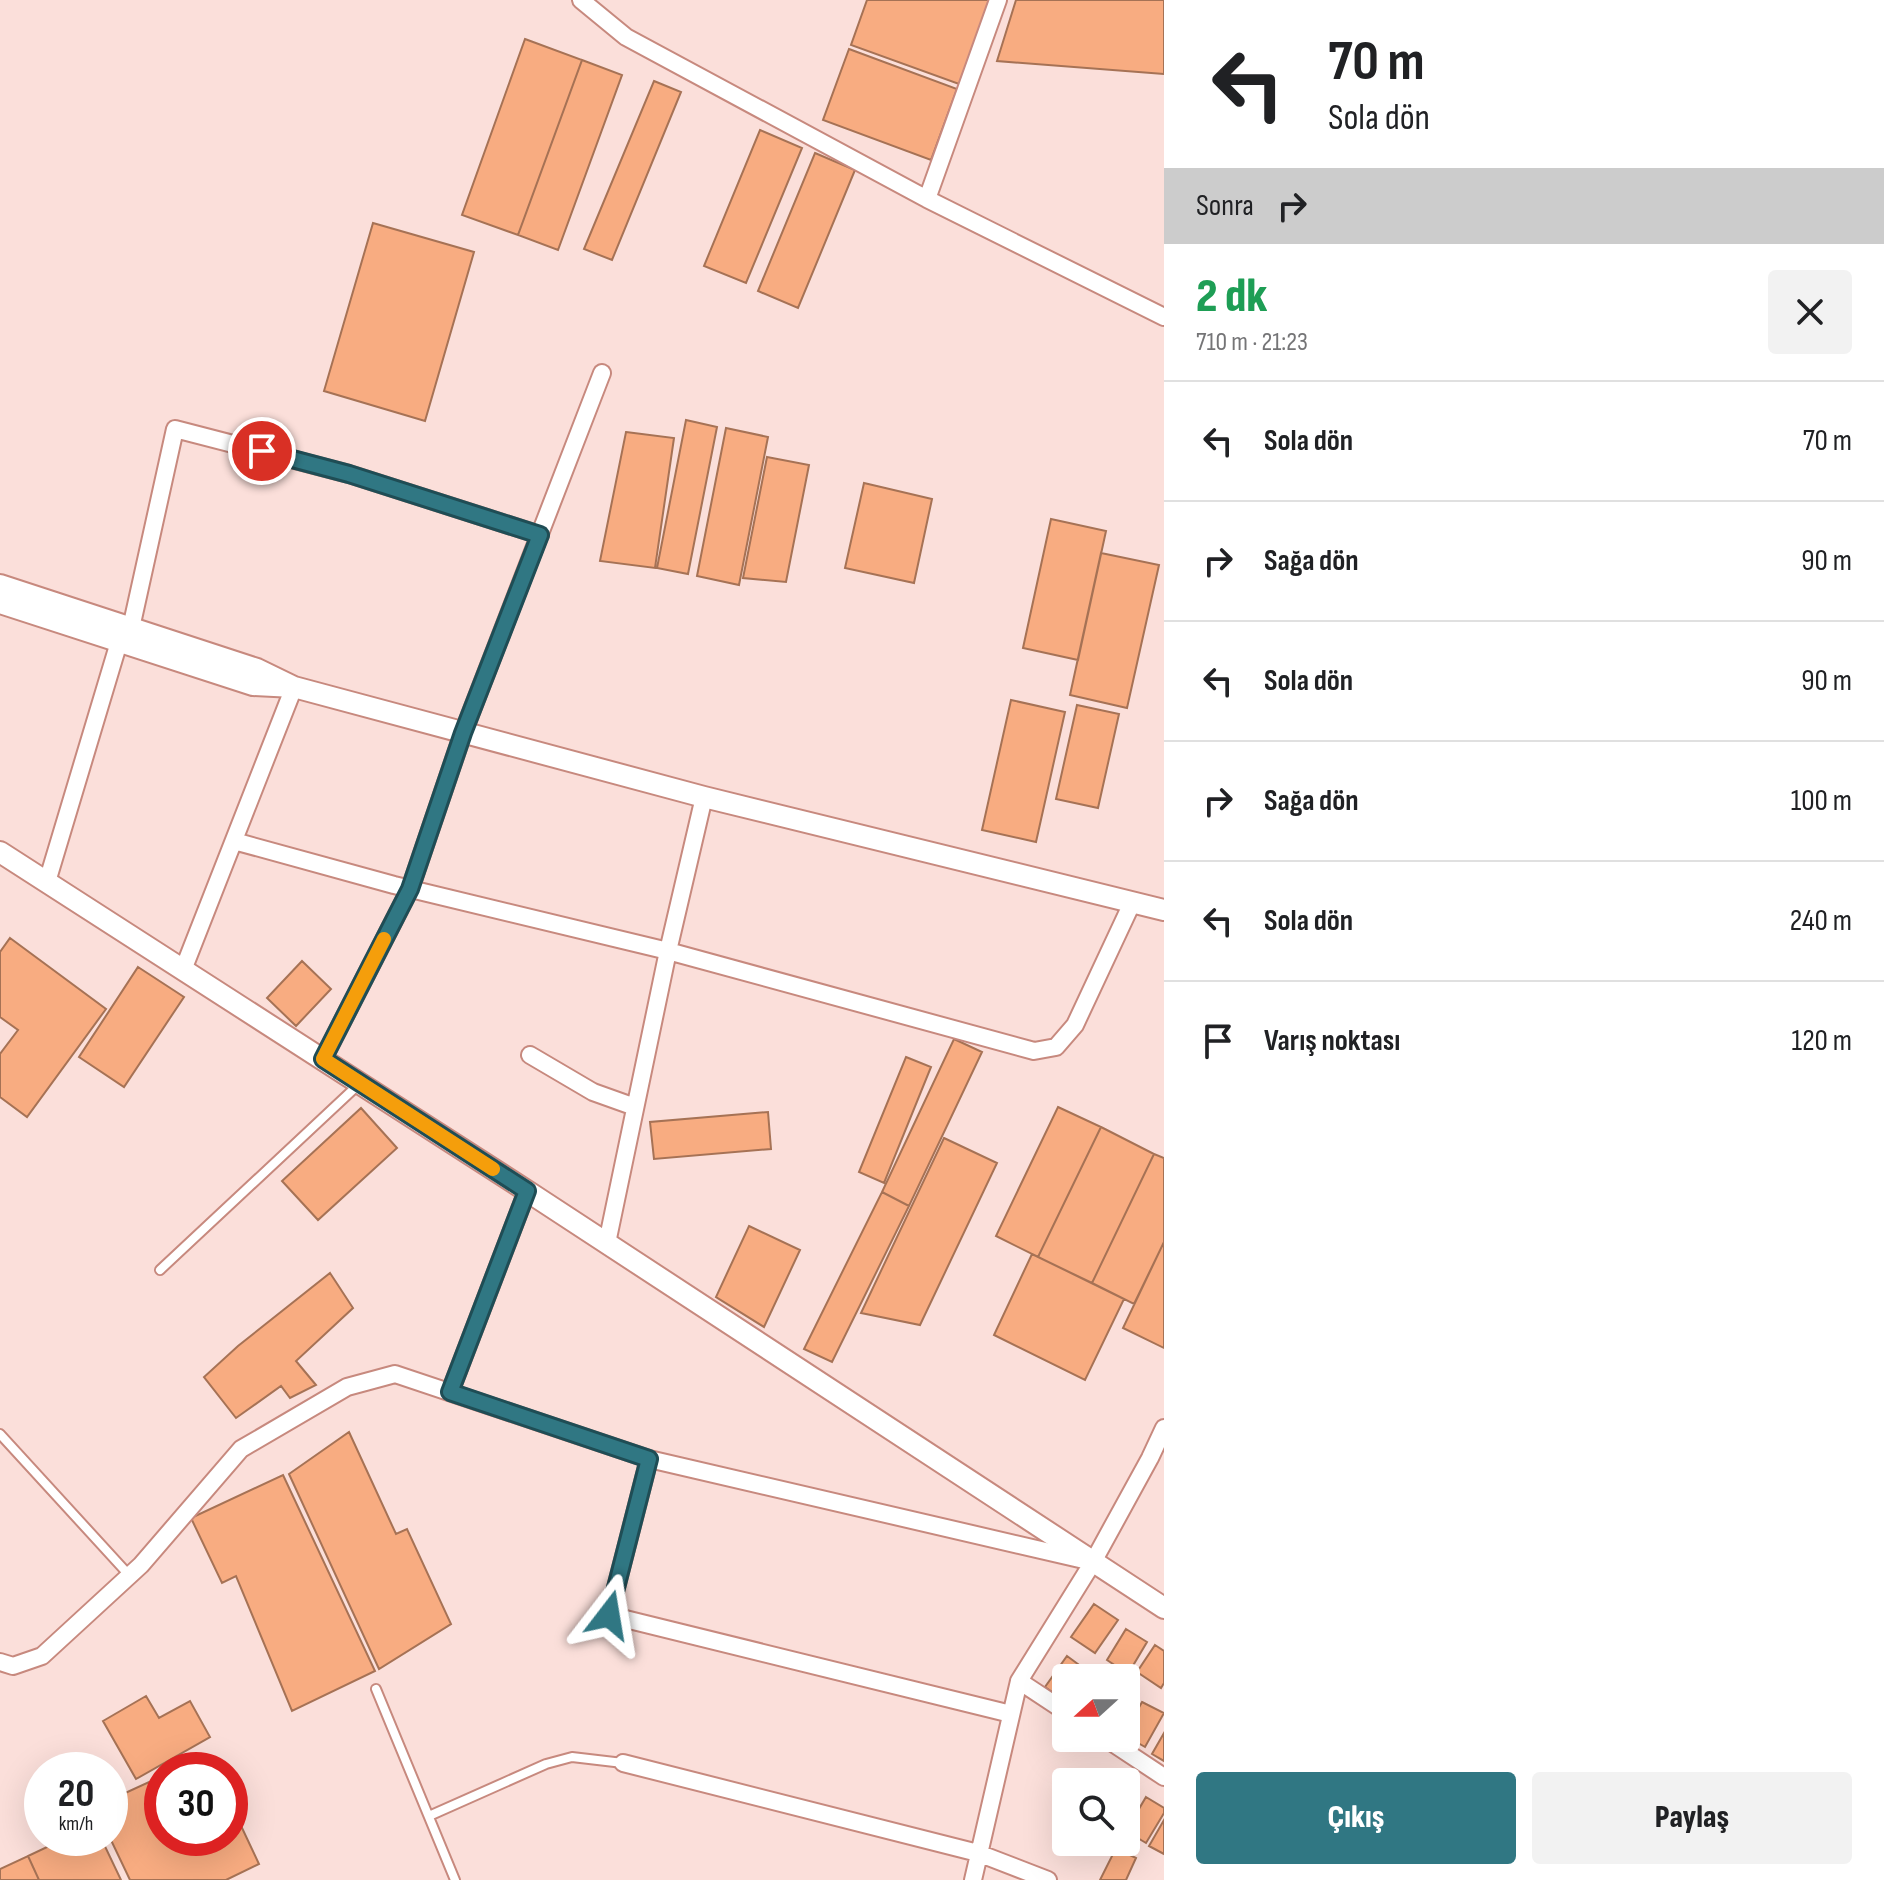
<!DOCTYPE html>
<html lang="tr">
<meta charset="utf-8">
<style>
body{margin:0;font-family:"Sofia Sans Condensed",sans-serif;background:#f2f2f2;color:#202124;height:100vh;display:flex;flex-direction:column;font-size:30px;white-space:nowrap}
*{box-sizing:border-box;margin:0}
p{font-size:26px;color:#757577}
.icon{flex:none;width:44px;height:44px;fill:none;stroke:currentColor;stroke-width:2;stroke-linecap:round;stroke-linejoin:round}
.map{position:relative;flex:1;overflow:hidden}
.details{display:flex;flex-direction:column;background:#fff;width:720px}
.details>*{flex:none}
.hud{background:#fff;color:#202124;overflow:hidden}
.needle{width:52px;rotate:249deg}
.tools{position:absolute;left:1052px;top:1664px;display:grid;gap:16px}
.tools a{display:grid;place-items:center;width:88px;height:88px;border-radius:8px;background:#fff;box-shadow:0 8px 32px #0002;font-size:40px}
.speed{position:absolute;left:24px;top:1752px;display:flex;gap:16px;font-size:40px;font-weight:700;text-align:center}
.speed>*{display:grid;place-content:center;width:104px;height:104px;border-radius:50%;background:#fff;box-shadow:0 8px 32px #0002;line-height:1}
.speed small{font-size:20px;font-weight:400}
.speed .limit{border:12px solid #d22;background:#fff;color:#111}
.pin{position:absolute;display:grid;place-items:center;width:68px;height:68px;color:#fff;margin:-34px;border:4px solid #fff;border-radius:50%;box-shadow:0 2px 8px #0007}
.me{position:absolute;width:88px;margin:-44px;rotate:14deg;stroke-linejoin:round;filter:drop-shadow(0 0 6px #0008)}
.turn{display:flex;align-items:center;gap:28px;height:168px;padding:0 32px;font-size:36px}
.turn .icon{width:104px;height:104px;stroke-width:2.5}
.turn b{display:block;font-size:56px;line-height:68px}
.then{display:flex;align-items:center;height:76px;padding:0 32px;background:#0003;gap:16px;font-size:30px}
.round{display:grid;place-items:center;flex:none;width:84px;height:84px;border-radius:8px;background:#f2f2f2}
.overview{display:flex;align-items:center;justify-content:space-between;height:136px;padding:0 32px}
h1{font-size:48px;font-weight:800;line-height:60px;color:#1e9e55}
.button{display:flex;gap:16px;margin-top:auto;padding:16px 32px}
.button a{flex:1;height:92px;border-radius:8px;background:#307783;color:#fff;font-size:32px;font-weight:800;line-height:92px;text-align:center}
.button a+a{background:#f2f2f2;color:#202124}
ul{padding:0;list-style:none}
li{display:flex;align-items:center;gap:24px;height:120px;padding:0 32px;border-top:2px solid #e0e0e0}
li div{flex:1}
li b{display:block;font-size:30px}
li em{font-style:normal}
main{display:flex;flex:1;min-height:0}
.map>svg:first-child{display:block}
.building{fill:#f8ac81;stroke:#a67255;stroke-width:2}
.lines{fill:none;stroke-linecap:round;stroke-linejoin:round}
.service-casing{stroke:#c7897e;stroke-width:12}
.minor-casing{stroke:#c7897e;stroke-width:20}
.tertiary-casing{stroke:#c7897e;stroke-width:24}
.service{stroke:#fff;stroke-width:8}
.minor{stroke:#fff;stroke-width:16}
.tertiary{stroke:#fff;stroke-width:20}
.route-casing{stroke:#1f4d55;stroke-width:20}
.route{stroke:#307783;stroke-width:14}
.slow{stroke:#f59e0b;stroke-width:14}
</style>
<main>
<div class="map">
<svg width="1164" height="1880" viewBox="0 0 1164 1880">
<rect width="100%" height="100%" fill="#fbdfda"/>
<!-- building -->
<path class="building" d="M867 0H990L959 84 851 45Z
M1016 0H1164V74L997 61Z
M525 39 582 60 518 235 462 215Z
M849 49 957 89 931 160 823 120Z
M582 60 622 75 558 250 518 235Z
M654 81 681 92 612 260 584 249Z
M760 130 802 148 746 283 704 266Z
M815 153 855 170 798 308 758 291Z
M373 223 474 252 425 421 324 391Z
M686 420 717 427 688 574 657 568Z
M726 428 768 437 739 585 697 576Z
M626 432 674 438 655 568 600 561Z
M767 457 809 465 786 582 743 578Z
M864 483 932 499 914 583 845 568Z
M1051 519 1106 531 1078 660 1023 648Z
M1101 553 1159 565 1127 708 1070 695Z
M1011 700 1065 712 1036 842 982 830Z
M1077 705 1119 714 1098 808 1056 799Z
M10 938 106 1009 27 1117 0 1097V1054L18 1030 0 1017V952Z
M302 961 331 989 296 1026 267 998Z
M138 967 184 997 124 1087 79 1057Z
M954 1039 982 1052 909 1206 882 1192Z
M906 1057 931 1067 884 1183 859 1172Z
M1058 1107 1101 1127 1038 1257 996 1236Z
M361 1108 397 1148 318 1220 282 1181Z
M768 1112 771 1149 654 1159 650 1122Z
M1101 1127 1154 1154 1092 1283 1038 1257Z
M944 1138 997 1163 920 1325 861 1313Z
M1154 1154 1164 1158V1242L1134 1304 1092 1283Z
M882 1192 909 1206 832 1362 804 1349Z
M749 1226 800 1250 764 1327 716 1297Z
M1164 1242V1348L1123 1328Z
M1032 1254 1124 1299 1085 1380 994 1335Z
M330 1273 353 1308 296 1361 316 1385 290 1398 281 1386 236 1418 204 1377 238 1346Z
M349 1432 396 1534 407 1529 451 1624 379 1669 289 1474Z
M283 1475 375 1671 292 1711 236 1576 222 1583 191 1518Z
M1094 1604 1118 1620 1095 1653 1071 1637Z
M1126 1629 1147 1642 1128 1674 1107 1660Z
M1155 1645 1164 1651V1683L1161 1688 1137 1672Z
M1067 1656 1090 1673 1087 1678H1066V1702L1045 1687Z
M146 1696 159 1718 190 1701 210 1737 136 1779 103 1721Z
M1142 1702 1164 1713 1145 1747 1126 1736V1731Z
M1164 1733V1761L1152 1754Z
M149 1782 162 1809V1838H176L177 1840 181 1838H230V1815L235 1813 259 1864 226 1880H130L110 1838V1800Z
M1146 1797 1164 1808V1813L1146 1843 1126 1831Z
M1164 1820V1854L1149 1846Z
M66 1838H101L121 1880H39L28 1856Z
M1116 1848 1136 1858 1126 1880H1100Z
M28 1856 39 1880H0V1869Z"/>
<g class="lines">
<defs>
<path id="service" d="M160 1270 358 1085
M0 1434 129 1575
M376 1689 455 1880
M429 1816 546 1764 572 1757 623 1763"/>
<path id="minor" d="M581 0 626 37 927 199 1164 317
M927 199 998 0
M131 628 175 429 349 474 540 535
M234 841 394 885 668 951 1034 1051 1056 1047 1075 1025 1133 901
M47 882 119 642
M183 970 294 687
M530 1055 593 1092 635 1107
M323 1059 410 889 463 733 602 373
M607 1243 668 951 704 797
M450 1392 527 1191
M649 1459 609 1615 1011 1714
M0 1662 13 1666 42 1656 141 1565 241 1449 347 1387 395 1374 649 1459 1084 1560
M1019 1681 1066 1712
M1105 1738 1164 1777
M623 1763 978 1853 1048 1880
M973 1880 1019 1681 1093 1562 1150 1458 1164 1428"/>
<path id="tertiary" d="M0 585 257 669 294 687 253 685 0 603
M294 687 704 797 1164 910
M0 852 527 1191 1164 1608"/>
</defs>
<!-- service casing -->
<use href="#service" class="service-casing"/>
<!-- minor casing -->
<use href="#minor" class="minor-casing"/>
<!-- tertiary casing -->
<use href="#tertiary" class="tertiary-casing"/>
<!-- service -->
<use href="#service" class="service"/>
<!-- minor -->
<use href="#minor" class="minor"/>
<!-- tertiary -->
<use href="#tertiary" class="tertiary"/>
</g>
<g class="lines">
<defs>
<path id="route" d="M262 451 349 474 540 535 463 733 410 889 323 1059 527 1191 450 1392 649 1459 609 1615"/>
</defs>
<!-- route casing -->
<use href="#route" class="route-casing"/>
<!-- route -->
<use href="#route" class="route"/>
<!-- slow -->
<path class="slow" d="M384 939 323 1059 493 1169"/>
</g>
</svg>
<div class="tools">
<a><svg class="needle" viewBox="-14 -14 28 28"><path d="M0-13l5 13h-10z" fill="#e53935"/><path d="M0 13l5-13h-10z" fill="#757577"/></svg></a>
<a><svg class="icon" aria-label="search" viewBox="0 0 24 24"><circle cx="10" cy="10" r="6"/><path d="M15 15l6 6"/></svg></a>
</div>
<div class="speed"><div>20<small>km/h</small></div><div class="limit">30</div></div>
<div class="pin" style="left:262px;top:451px;background:#d93025"><svg class="icon" aria-label="arrive" viewBox="0 0 24 24"><path d="M6 21V4h12l-3 4 3 4H6"/></svg></div>
<svg class="me" style="left:609px;top:1615px" viewBox="-20 -20 40 40"><path d="M0-17L14 15 0 8-14 15z" fill="#307783" stroke="#fff" stroke-width="4"/></svg>
</div>
<section class="details">
<div class="hud">
<div class="turn"><svg class="icon" aria-label="left" viewBox="0 0 24 24"><path d="M17 20v-9H6M10 6l-5 5 5 5"/></svg><div><b>70 m</b>Sola dön</div></div>
<div class="then">Sonra<svg class="icon" aria-label="right" viewBox="0 0 24 24"><path d="M7 20v-9h11M14 6l5 5-5 5"/></svg></div>
</div>
<div class="overview"><div><h1>2 dk</h1><p>710 m · 21:23</p></div><a class="round"><svg class="icon" aria-label="close" viewBox="0 0 24 24"><path d="M6 6l12 12M18 6L6 18"/></svg></a></div>
<ul>
<li><svg class="icon" aria-label="left" viewBox="0 0 24 24"><path d="M17 20v-9H6M10 6l-5 5 5 5"/></svg><div><b>Sola dön</b></div><em>70 m</em></li>
<li><svg class="icon" aria-label="right" viewBox="0 0 24 24"><path d="M7 20v-9h11M14 6l5 5-5 5"/></svg><div><b>Sağa dön</b></div><em>90 m</em></li>
<li><svg class="icon" aria-label="left" viewBox="0 0 24 24"><path d="M17 20v-9H6M10 6l-5 5 5 5"/></svg><div><b>Sola dön</b></div><em>90 m</em></li>
<li><svg class="icon" aria-label="right" viewBox="0 0 24 24"><path d="M7 20v-9h11M14 6l5 5-5 5"/></svg><div><b>Sağa dön</b></div><em>100 m</em></li>
<li><svg class="icon" aria-label="left" viewBox="0 0 24 24"><path d="M17 20v-9H6M10 6l-5 5 5 5"/></svg><div><b>Sola dön</b></div><em>240 m</em></li>
<li><svg class="icon" aria-label="arrive" viewBox="0 0 24 24"><path d="M6 21V4h12l-3 4 3 4H6"/></svg><div><b>Varış noktası</b></div><em>120 m</em></li>
</ul>
<div class="button"><a>Çıkış</a><a>Paylaş</a></div>
</section>
</main>
